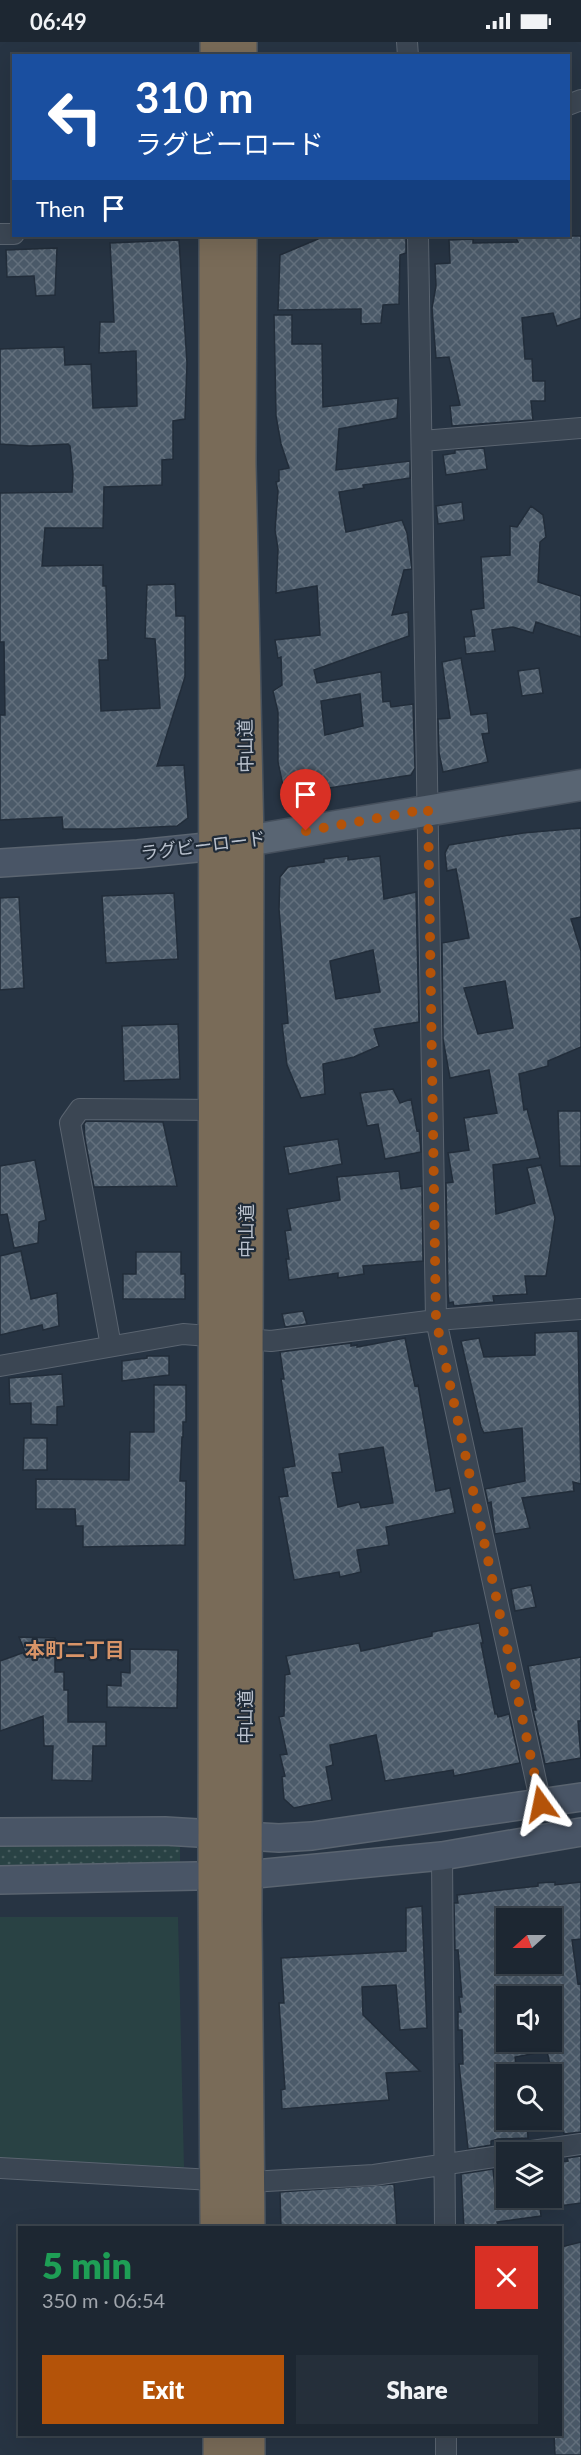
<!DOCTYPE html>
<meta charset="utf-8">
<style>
body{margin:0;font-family:Lato,"Noto Sans JP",sans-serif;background:#252f3a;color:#f1f3f6;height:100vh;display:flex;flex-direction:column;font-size:22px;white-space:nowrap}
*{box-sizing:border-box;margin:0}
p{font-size:20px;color:#a0a5ac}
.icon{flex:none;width:33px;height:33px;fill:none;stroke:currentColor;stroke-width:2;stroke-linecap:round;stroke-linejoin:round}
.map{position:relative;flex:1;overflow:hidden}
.drawer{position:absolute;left:18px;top:2184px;width:544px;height:210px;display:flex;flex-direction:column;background:#1d2732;border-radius:0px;box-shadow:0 6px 24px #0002,0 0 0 2px #3b444d}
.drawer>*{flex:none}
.guide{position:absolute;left:12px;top:12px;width:558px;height:183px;border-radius:0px;box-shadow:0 6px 24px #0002,0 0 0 2px #3b444d;background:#1a4fa0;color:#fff;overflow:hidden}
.needle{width:39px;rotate:249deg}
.controls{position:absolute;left:496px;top:1866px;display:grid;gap:12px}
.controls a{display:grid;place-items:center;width:66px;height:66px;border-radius:0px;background:#1d2732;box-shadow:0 6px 24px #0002,0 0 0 2px #3b444d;font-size:30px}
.pin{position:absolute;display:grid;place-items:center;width:51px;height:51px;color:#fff;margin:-62px -26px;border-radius:50% 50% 50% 0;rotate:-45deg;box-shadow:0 0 6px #0007}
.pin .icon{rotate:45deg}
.me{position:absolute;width:66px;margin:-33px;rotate:348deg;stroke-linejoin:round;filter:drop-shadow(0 0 4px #0008)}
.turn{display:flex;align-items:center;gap:21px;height:126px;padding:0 24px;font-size:27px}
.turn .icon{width:78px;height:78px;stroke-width:2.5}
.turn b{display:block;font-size:42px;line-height:51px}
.then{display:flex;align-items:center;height:57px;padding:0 24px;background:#0003;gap:12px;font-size:22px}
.round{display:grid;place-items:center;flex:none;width:63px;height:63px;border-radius:0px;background:#252f3a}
.head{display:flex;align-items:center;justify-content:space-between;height:102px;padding:0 24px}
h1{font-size:36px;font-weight:800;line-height:45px;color:#1e9e55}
.action{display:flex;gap:12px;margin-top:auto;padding:12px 24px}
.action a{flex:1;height:69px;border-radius:0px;background:#b45309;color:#fff;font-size:24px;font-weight:800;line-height:69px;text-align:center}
.action a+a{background:#252f3a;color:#f1f3f6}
.status{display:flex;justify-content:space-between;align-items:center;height:42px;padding:0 30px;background:#1d2732;direction:ltr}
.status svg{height:16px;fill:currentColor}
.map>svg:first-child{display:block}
.grass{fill:url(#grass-dots)}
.garden{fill:#294244}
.building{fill:url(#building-cross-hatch);stroke:#222d3a;stroke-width:1.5;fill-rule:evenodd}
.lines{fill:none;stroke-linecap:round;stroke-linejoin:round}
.street-casing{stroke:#5a6470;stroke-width:22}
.secondary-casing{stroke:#5a6470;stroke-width:30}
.primary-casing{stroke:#454f5c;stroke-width:33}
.highway-casing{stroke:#46515d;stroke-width:36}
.street{stroke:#3b4653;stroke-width:20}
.secondary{stroke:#495566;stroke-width:27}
.primary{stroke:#596573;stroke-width:30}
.highway{stroke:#796b58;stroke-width:33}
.route{stroke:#b45309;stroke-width:10;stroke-dasharray:0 18}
.labels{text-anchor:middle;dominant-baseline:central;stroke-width:4.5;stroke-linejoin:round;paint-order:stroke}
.street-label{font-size:18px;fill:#b9c1cd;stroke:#202b38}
.neighbourhood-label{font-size:20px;font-weight:bold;fill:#d89468;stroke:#202b38}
</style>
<div class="status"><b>06:49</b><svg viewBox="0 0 49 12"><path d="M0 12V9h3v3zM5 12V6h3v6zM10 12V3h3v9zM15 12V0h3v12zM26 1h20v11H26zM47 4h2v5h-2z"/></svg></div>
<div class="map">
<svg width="581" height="2413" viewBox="0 0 581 2413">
<defs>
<pattern id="grass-dots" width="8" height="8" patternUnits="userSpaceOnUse" patternTransform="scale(1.5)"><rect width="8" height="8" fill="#294244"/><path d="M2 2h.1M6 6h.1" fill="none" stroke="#465c5e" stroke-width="1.8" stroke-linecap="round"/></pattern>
<pattern id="building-cross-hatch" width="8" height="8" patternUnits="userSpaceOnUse" patternTransform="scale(1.5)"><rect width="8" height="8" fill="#4b5a69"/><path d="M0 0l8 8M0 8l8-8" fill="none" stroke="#63707d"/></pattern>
</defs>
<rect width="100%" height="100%" fill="#273443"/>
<!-- grass -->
<path class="grass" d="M0 1804H180V1822L0 1823Z"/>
<!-- garden -->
<path class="garden" d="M0 1875H178L184 2125 0 2118Z"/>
<!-- building -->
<path class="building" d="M325 194H406V211L400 213 399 262 383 263 381 281 361 282V267L278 268 280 213Z
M515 194H581V276L557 284 553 271 522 276 525 317H532L533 339H545V359H531L533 378 452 384 450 364 460 363 449 315 436 316 432 266 436 244 435 222 450 221 449 198 473 197V201L518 200Z
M179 198 187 321 185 377 173 379V417L162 418V443L104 445 103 486H45L42 524 103 523V544H106L108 618H99L101 669 160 666 155 597 145 596 147 543 175 542 176 574H185V635L157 724 184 723 188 776 177 784 115 787H63L62 775 0 778V673H5L4 600H0V451L72 450 73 432 70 404 68 402 30 404 0 402V307L64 305 65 323 91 322 93 366 137 364 136 309 99 311 100 280H114L110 201Z
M57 206 55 253 36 254 34 234 7 235 6 208Z
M274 273H292V302H322L323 365 398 356 397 376 339 387 336 428 410 419V436L363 443 364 446 339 450 346 490 402 478 407 491 412 527 404 528 392 573 408 570 409 594 314 628 317 641 381 630 383 660 390 659 391 665 413 662 415 726 411 733 285 753 278 720V670L273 649 282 643 281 615 278 616 275 598 320 593 317 544 276 551 278 507 275 488 278 449 276 440 279 439V428L289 426 281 402 276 374ZM360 652 363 684 325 693 321 659Z
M484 406 487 427 446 433 443 413 455 411V408Z
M462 460 464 478 438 482 436 464Z
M531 464 543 473 546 495 540 500 538 540 581 554V595L536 580 533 591 513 585 492 588 495 609 466 612 464 595 475 594 471 568 484 566 481 515 510 513V484L517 485Z
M461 616 471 673 487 671 489 691 482 692 488 720 443 730 439 711 438 677 450 676 442 620Z
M539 626 543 651 522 654 518 629Z
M581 786V875L571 877 581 909V1005L548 1019V1024L519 1032 524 1068 527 1067 540 1116 493 1123 496 1172 535 1161 527 1126 541 1123 555 1176 546 1234H525L527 1252 493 1254 494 1260 454 1264 453 1260 449 1261 448 1251 446 1141 453 1140 448 1111 469 1108 464 1076 497 1071 489 1028 450 1036 443 997 442 901 469 896 456 827 447 829 445 811 449 803 523 791ZM505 939 513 986 478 992 464 946Z
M348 814V818L380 814 384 857 416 850 419 980 374 987 379 1004 354 1015 323 1022 325 1052 301 1056 287 1023 282 982 288 981 279 867 280 835 288 825 324 820V817ZM373 908 380 950 336 957 330 919Z
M174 851 178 917 106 921 102 854Z
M19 855 24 946 0 948V856Z
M178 982 180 1037 124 1039 122 984Z
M393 1047 400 1061 411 1057 417 1089 419 1088 421 1110 385 1117 378 1082 367 1084 360 1051Z
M558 1069H581V1124H560Z
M86 1079 163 1080 177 1144 94 1145 85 1097 84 1082Z
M338 1097 342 1122 289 1132 284 1105Z
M35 1118 46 1178 39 1180 38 1201 14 1206 7 1172 0 1173V1124Z
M399 1129 401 1147 422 1144 423 1219 363 1224 364 1232 338 1236V1231L289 1238 286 1217H289L285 1189 291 1188 287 1167 340 1158 337 1135Z
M21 1209 31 1257 57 1251 59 1284 43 1288 42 1283 0 1293V1214Z
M136 1210H181V1232H185V1257H123V1232H136Z
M303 1269 307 1282 285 1285 282 1272Z
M578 1289 581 1442 573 1440 574 1449 522 1456 530 1486 495 1492 491 1460 488 1461 485 1447 525 1439 522 1386 484 1391 481 1385 461 1299 479 1296 484 1315 535 1313V1291Z
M405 1296 415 1344 418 1343 436 1449 450 1446 455 1471 386 1485 389 1503 357 1508 361 1530 340 1535 339 1530 294 1538 279 1455 288 1454 283 1426 295 1424 281 1337H284L280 1310 351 1301V1304L357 1303V1305ZM383 1405 393 1461 361 1466 359 1460 338 1465 332 1431 342 1430 339 1412Z
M147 1314H169V1333L122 1339V1319L147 1316Z
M62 1332 64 1364 57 1365V1383L31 1382V1361L10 1362 9 1336Z
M154 1343H186V1380H183V1395H182L180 1439H186L185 1503 83 1505V1484H76L75 1467H36V1437L129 1438 130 1390H154Z
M24 1396H47V1428H23Z
M531 1543 536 1565 515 1569 511 1547Z
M479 1581 483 1601H481L495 1672H497L498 1675 509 1672 520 1721 454 1734 453 1728 385 1739 376 1693 330 1703 333 1723 326 1725 332 1758 294 1766 284 1757 282 1735 285 1734 280 1713 287 1712 279 1675 284 1674 285 1633 290 1632 286 1614 359 1601 361 1609 432 1594V1590Z
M19 1595 55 1596V1630H64V1648H68V1680H106V1704H93L92 1739 52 1738 53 1704H44L43 1674 0 1689V1619L25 1610Z
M130 1607 178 1608 177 1666 107 1665V1643L121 1644V1630L130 1631Z
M581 1615V1679H578L581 1716 545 1722 533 1668H536L528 1624Z
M555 1840V1843L581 1840V1897L572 1898 578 1942 581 1941V2090L564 2092 563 2086 552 2087V2032L547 2009 515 2015 517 2030 507 2031V2078H527L528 2096 498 2097 491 2099V2103L468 2107 459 2022H463L462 1988H458V1970H461L459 1955H462L458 1908H455L454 1861H458L457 1853 538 1844V1841ZM507 1876H552V1923L517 1930 516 1922H507ZM507 1954H552V2000H507Z
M422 1864 427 1986 400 1988 396 1943 362 1945 363 1973 420 2029 386 2031 389 2058 282 2067 281 2048 285 2047 279 1961H284L281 1916 406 1909V1866Z
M581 2114V2161L552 2165V2121L568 2119 567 2116Z
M493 2127 496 2156H539L541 2174 497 2180 500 2186H464L461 2132Z
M394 2142 397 2186H281L280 2150Z
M581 2200V2413H555L554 2392H561V2205Z"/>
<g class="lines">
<defs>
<path id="street" d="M407 0 408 14
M568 63 581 58
M0 192H14
M418 194 436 1278 541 1762
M422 399 581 386
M111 1304 70 1081 80 1067 224 1068
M0 1324 183 1292 271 1299 436 1278 581 1267
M442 1814 445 2186
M525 2110 581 2102
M0 2126 248 2140 374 2133 507 2113
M446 2392V2413"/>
<path id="secondary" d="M0 821 138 812 216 804
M0 1790 165 1789 279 1796 312 1794 581 1755
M0 1838 245 1833 442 1814 581 1790"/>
<path id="primary" d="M223 803 581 743"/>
<path id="highway" d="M217 14V0
M240 14V0
M216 194 215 1835 217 2186
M240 194 239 421 247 799 245 1878 248 2186
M220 2392V2413
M248 2413V2392"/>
</defs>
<!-- street casing -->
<use href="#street" class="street-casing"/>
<!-- secondary casing -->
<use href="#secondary" class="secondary-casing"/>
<!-- primary casing -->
<use href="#primary" class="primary-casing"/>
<!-- highway casing -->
<use href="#highway" class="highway-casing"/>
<!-- street -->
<use href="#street" class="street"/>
<!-- secondary -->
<use href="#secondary" class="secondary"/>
<!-- primary -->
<use href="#primary" class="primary"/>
<!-- highway -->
<use href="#highway" class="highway"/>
</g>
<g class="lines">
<!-- route -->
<path class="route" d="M306 789 428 767 436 1278 541 1762"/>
</g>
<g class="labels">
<!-- street labels -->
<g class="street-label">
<text transform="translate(245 704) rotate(-91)">中山道</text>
<text transform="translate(203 803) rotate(-7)">ラグビーロード</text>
<text transform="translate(246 1189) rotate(-90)">中山道</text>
<text transform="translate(245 1675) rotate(-90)">中山道</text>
</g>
<!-- neighbourhood labels -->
<g class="neighbourhood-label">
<text x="75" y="1607">本町二丁目</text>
</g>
</g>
</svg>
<div class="controls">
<a><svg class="needle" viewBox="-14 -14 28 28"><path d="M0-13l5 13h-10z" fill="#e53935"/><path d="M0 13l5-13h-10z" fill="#a0a5ac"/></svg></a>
<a><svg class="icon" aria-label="sound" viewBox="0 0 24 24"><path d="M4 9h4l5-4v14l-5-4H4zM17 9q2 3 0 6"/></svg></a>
<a><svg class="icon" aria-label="search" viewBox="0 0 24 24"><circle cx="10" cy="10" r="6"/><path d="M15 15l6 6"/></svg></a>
<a><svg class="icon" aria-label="layers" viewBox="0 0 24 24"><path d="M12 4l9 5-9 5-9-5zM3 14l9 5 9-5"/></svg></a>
</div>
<div class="pin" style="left:306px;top:789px;background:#d93025"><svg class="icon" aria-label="arrive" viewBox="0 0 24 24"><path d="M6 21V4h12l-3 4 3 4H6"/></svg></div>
<svg class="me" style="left:541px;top:1762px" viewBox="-20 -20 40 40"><path d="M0-17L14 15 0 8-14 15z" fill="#b45309" stroke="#fff" stroke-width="4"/></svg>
<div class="guide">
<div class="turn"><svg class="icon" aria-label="left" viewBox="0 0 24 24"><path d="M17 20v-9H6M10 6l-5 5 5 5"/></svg><div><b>310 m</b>ラグビーロード</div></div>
<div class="then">Then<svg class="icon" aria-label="arrive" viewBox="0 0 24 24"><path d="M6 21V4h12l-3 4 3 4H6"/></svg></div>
</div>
<section class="drawer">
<div class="head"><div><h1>5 min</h1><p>350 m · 06:54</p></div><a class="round" style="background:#d93025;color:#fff"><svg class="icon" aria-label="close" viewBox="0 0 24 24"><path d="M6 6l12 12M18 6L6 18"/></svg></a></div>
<div class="action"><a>Exit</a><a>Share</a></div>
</section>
</div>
